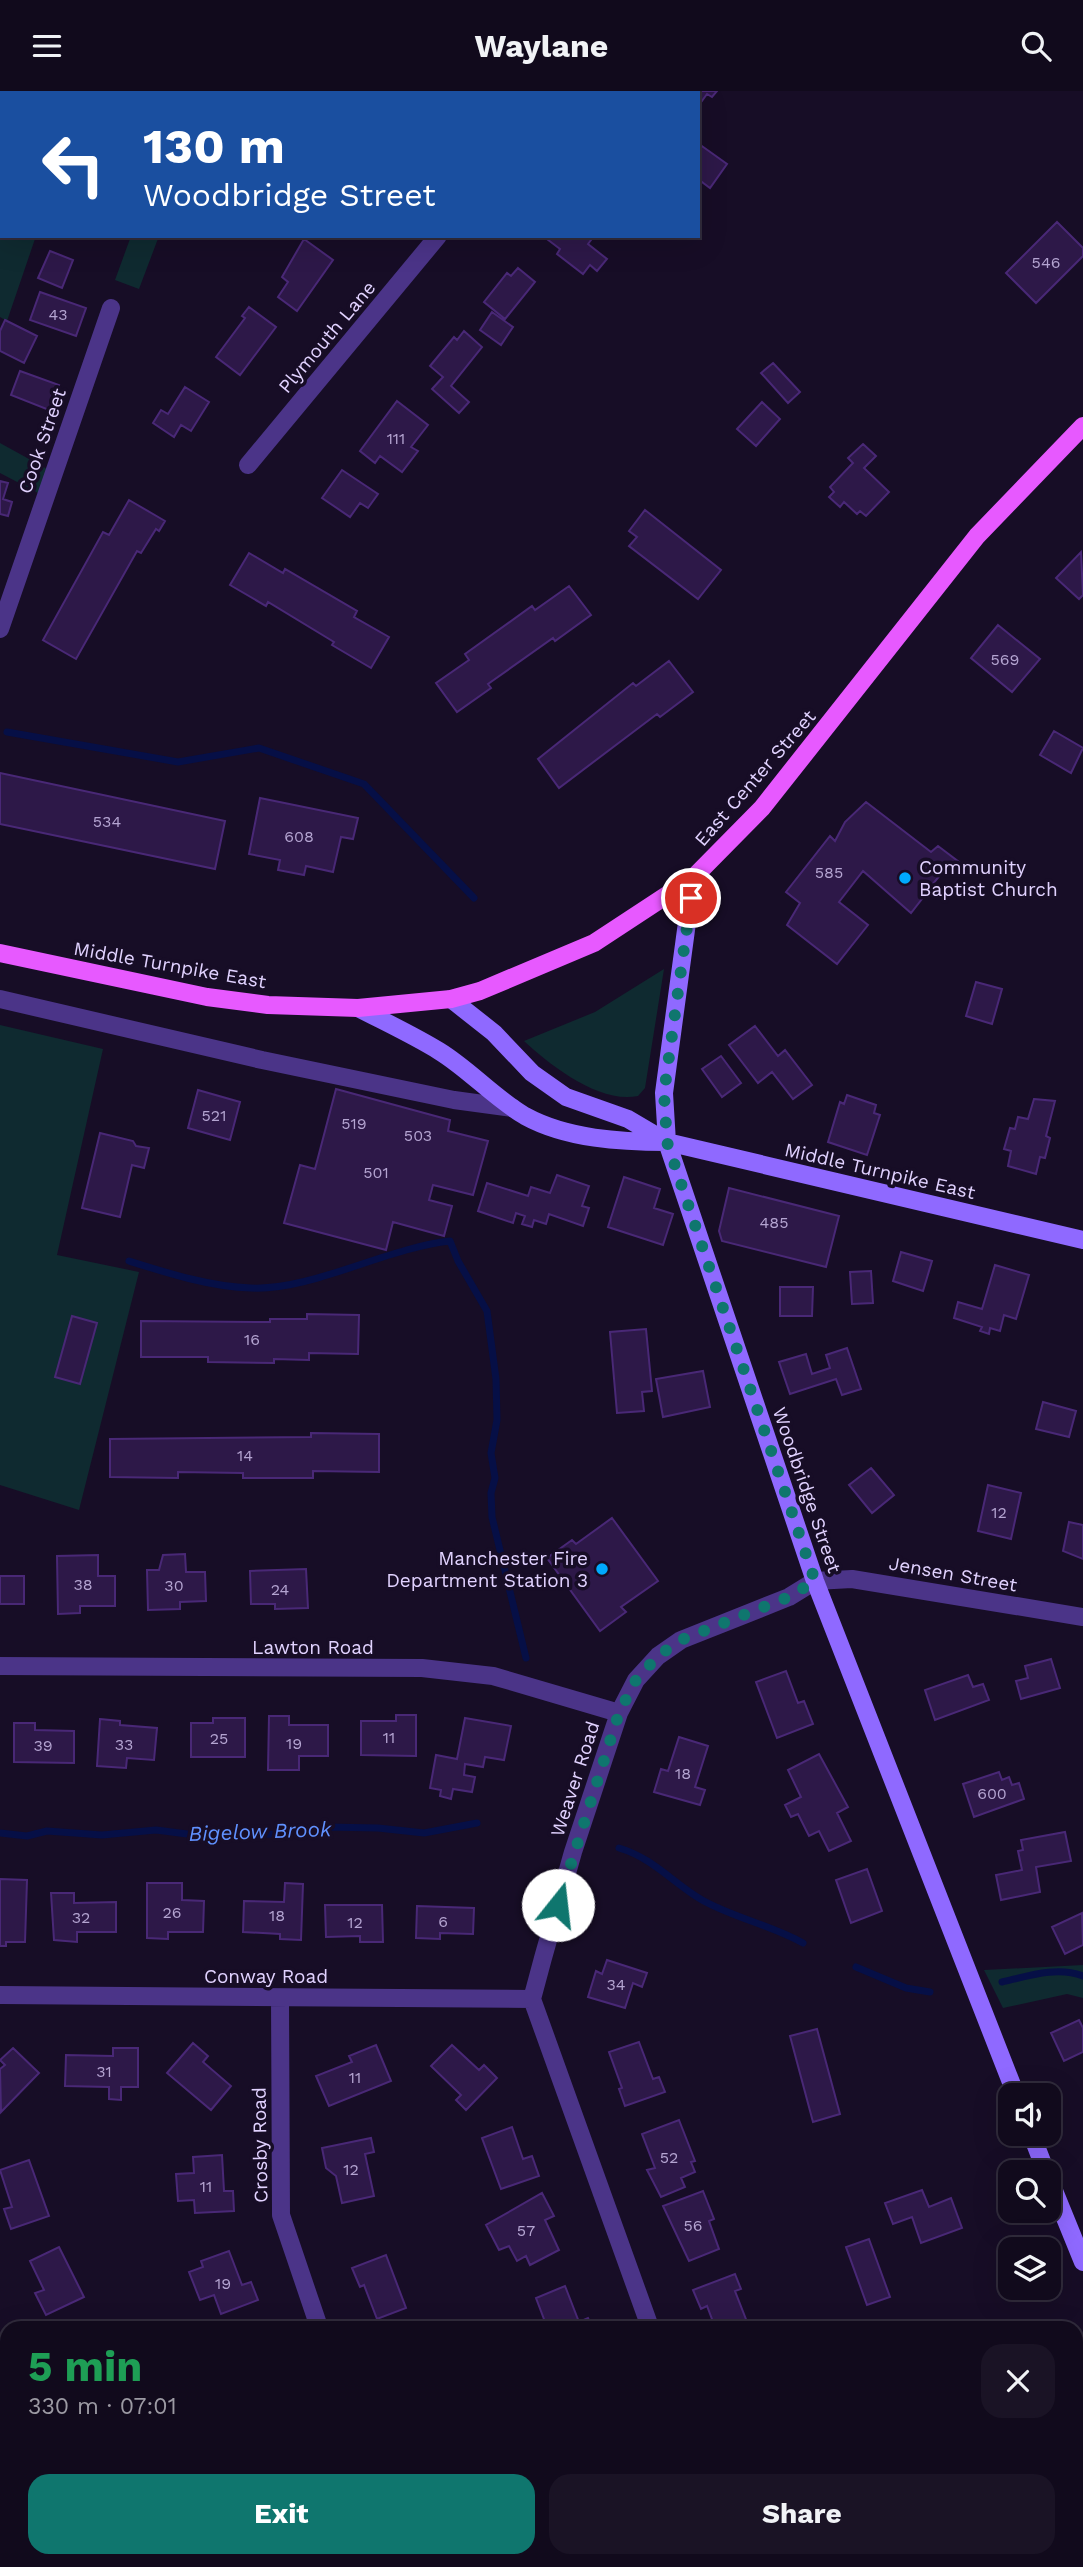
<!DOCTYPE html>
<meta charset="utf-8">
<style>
body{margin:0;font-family:"Work Sans",sans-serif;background:#1a1325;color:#f1f3f6;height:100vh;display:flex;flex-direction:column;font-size:26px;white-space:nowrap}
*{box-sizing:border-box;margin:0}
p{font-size:23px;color:#9c9aa3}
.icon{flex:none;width:38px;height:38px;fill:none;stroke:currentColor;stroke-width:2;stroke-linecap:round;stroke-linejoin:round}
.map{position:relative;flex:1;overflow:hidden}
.drawer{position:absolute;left:0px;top:2230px;width:1083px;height:247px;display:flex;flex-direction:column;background:#110a1c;border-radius:21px 21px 0 0;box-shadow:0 7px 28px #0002,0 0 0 2px #302b3b}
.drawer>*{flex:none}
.guide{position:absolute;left:0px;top:0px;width:700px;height:147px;box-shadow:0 7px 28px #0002,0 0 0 2px #302b3b;background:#1a4fa0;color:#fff;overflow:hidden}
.buttons{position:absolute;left:998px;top:1992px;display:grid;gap:14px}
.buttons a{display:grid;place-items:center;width:63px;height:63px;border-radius:14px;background:#110a1c;box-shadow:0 7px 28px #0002,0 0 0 2px #302b3b;font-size:35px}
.pin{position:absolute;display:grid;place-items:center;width:60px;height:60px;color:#fff;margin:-30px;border:4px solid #fff;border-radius:50%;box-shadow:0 2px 7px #0007}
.me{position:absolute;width:77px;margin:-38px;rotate:16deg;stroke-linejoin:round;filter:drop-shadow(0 0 5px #0008)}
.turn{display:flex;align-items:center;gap:24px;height:147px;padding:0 28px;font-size:32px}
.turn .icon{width:91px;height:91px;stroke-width:2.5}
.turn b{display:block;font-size:49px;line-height:60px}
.round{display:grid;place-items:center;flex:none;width:74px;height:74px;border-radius:21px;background:#1a1325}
.summary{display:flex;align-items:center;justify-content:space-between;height:119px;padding:0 28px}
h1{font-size:42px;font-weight:700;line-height:52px;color:#1e9e55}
.action{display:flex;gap:14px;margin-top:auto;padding:14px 28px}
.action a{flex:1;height:80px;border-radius:21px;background:#0f766e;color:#fff;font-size:28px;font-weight:700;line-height:80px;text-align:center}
.action a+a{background:#1a1325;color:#f1f3f6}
header{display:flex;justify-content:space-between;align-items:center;height:91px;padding:0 28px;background:#110a1c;font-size:32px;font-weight:700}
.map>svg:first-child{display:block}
.green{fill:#0f2a30}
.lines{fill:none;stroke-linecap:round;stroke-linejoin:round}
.stream{stroke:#060f46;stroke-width:7}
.building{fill:#2d1848;stroke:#492876;stroke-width:2}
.street{stroke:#4b3488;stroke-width:18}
.secondary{stroke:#8f69ff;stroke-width:18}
.primary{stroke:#e759ff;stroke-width:18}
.route{stroke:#0f766e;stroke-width:12;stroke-dasharray:0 21.6}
.poi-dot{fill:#00aafd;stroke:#170d26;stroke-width:2.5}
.labels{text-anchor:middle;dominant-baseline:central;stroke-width:7;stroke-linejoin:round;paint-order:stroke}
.number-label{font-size:16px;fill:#b4a4d1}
.street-label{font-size:19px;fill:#e1d2ff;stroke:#170d26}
.poi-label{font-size:19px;fill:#e1d2ff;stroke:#170d26;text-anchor:start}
.water-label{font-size:21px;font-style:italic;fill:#6091ff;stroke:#170d26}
</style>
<header><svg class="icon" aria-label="menu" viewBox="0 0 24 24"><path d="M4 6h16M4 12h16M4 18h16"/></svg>Waylane<svg class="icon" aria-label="search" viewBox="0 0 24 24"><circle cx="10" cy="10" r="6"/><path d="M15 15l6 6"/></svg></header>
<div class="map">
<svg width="1083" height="2476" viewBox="0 0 1083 2476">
<rect width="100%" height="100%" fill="#170d26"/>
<!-- green -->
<path class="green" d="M0 0H306L2 2V145H36L7 230 0 226Z
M131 145H159L139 198 115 189Z
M0 352 49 379 40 403 0 382Z
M664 878 645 997 638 1005C599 1013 550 974 524 950L595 921Z
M0 934 103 958 57 1164 139 1181 79 1419 0 1394Z
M1083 1874V1907L1067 1903 1003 1917 984 1879Z"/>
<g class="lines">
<!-- stream -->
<path class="stream" d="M7 641 178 671 259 657 364 693 474 807
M129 1170C167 1182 211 1196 251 1197 311 1200 386 1157 450 1150L458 1170 487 1220 496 1288 497 1329 491 1362 495 1387 491 1402 492 1426 526 1567
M0 1742 27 1745 47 1740 102 1744 156 1739 195 1744 284 1743 326 1736 378 1737 424 1742 477 1732
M619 1757C653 1767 673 1792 702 1809 734 1827 771 1834 803 1852
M856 1876 906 1897 930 1901
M1002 1891C1028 1885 1057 1875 1083 1885"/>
</g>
<!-- building -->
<path class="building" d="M654 0H717L712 6 707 3 699 14 698 2Z
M699 53 727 73 710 97 698 88Z
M1057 131 1083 157V165L1036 212 1006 182Z
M543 145H594L588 153 607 168 597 180 590 174 583 183 557 163 560 158Z
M304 148 333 169 297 220 278 206 288 191 282 186Z
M50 160 73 169 62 197 38 187Z
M518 177 535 191 505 228 484 211 507 182 511 185Z
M40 201 86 217 76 245 30 229Z
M249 216 276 236 240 284 216 266 245 227 242 225Z
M492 221 513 236 501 254 480 239Z
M5 229 37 245 24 272 0 260V240Z
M464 240 482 256 451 295 469 311 459 322 432 298 443 286 430 275 454 246 457 249Z
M773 272 800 301 788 312 761 282Z
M20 280 59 294 49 319 11 304Z
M185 296 209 311 191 340 181 334 174 346 153 332 161 319 168 323Z
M397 310 428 334 411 356 418 360 402 381 380 365 375 372 360 360Z
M762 311 780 328 756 355 737 338Z
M863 353 876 365 864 377 889 401 866 425 860 420 857 423 844 411 840 416 829 406 834 401 830 396 853 372 848 367Z
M342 379 378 403 368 417 360 412 350 426 322 407Z
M0 390 8 392 3 408 12 411 8 425 0 423Z
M129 409 165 430 159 440 156 438 141 462 137 460 76 568 43 549 103 441 109 444Z
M645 419 721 479 698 508 629 455 637 446 629 440Z
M1081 461 1083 504 1079 508 1056 487Z
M249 462 283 482 285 478 357 520 354 526 389 546 371 577 332 554 334 551 268 511 266 515 230 494Z
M569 495 591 524 555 550 553 547 488 593 491 597 457 621 436 592 469 569 465 563 532 515 535 519Z
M998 534 1040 568 1012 601 971 567Z
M669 570 693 601 660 626 657 623 559 697 538 668 633 592 636 595Z
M1054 640 1083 657 1071 682 1040 664Z
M0 682 225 730 215 778 0 733Z
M260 707 358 727 353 748 341 746 333 781 306 775 304 784 278 779 280 769 249 763Z
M866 711 931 761 938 755 959 771 954 777 949 773 932 794 935 796 931 801 929 799 911 822 863 780 839 811 868 834 837 873 787 834 800 812 786 801 830 745 835 750 845 731Z
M976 891 1002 898 992 933 966 925Z
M755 935 778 965 785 959 812 994 793 1008 772 981 758 992 729 954Z
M721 965 741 992 722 1006 702 978Z
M336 998 450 1029 448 1040 488 1050 473 1104 433 1094 429 1109 452 1115 444 1145 393 1131 386 1159 284 1132 300 1074 315 1078Z
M198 999 240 1011 230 1049 188 1037Z
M847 1004 876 1014 874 1022 880 1024 867 1064 828 1051 840 1011 844 1013Z
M1034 1008 1055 1010 1046 1045 1050 1047 1045 1067 1040 1066 1036 1083 1008 1075 1011 1060 1004 1058 1010 1037 1015 1038 1018 1026 1028 1028Z
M100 1042 133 1050 136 1055 149 1057 144 1077 132 1074 120 1126 82 1117Z
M557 1084 589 1095 582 1115 589 1117 583 1135 549 1123 546 1133 534 1129 532 1136 522 1133 525 1125 516 1122 513 1132 478 1120 487 1092 528 1105 531 1096 550 1102Z
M624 1086 660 1098 654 1117 673 1123 663 1154 608 1136Z
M729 1097 839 1125 826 1176 722 1150 719 1140Z
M901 1161 932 1170 923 1200 893 1190Z
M995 1174 1029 1184 1016 1228 1004 1224 1000 1240 990 1237 989 1243 980 1240 982 1236 954 1227 958 1211 982 1218Z
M871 1180 873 1212 852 1213 850 1181Z
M780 1196H813L812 1225H780Z
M307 1223 359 1224 358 1263 309 1262V1269L274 1268V1272L208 1271V1266H141V1230L270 1231V1228H307Z
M72 1225 97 1232 80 1293 55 1286Z
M646 1238 652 1300 642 1301 644 1320 617 1322 610 1241Z
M847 1257 861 1298 842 1304 836 1288 790 1303 779 1271 806 1263 812 1283 830 1277 826 1264Z
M703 1280 710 1316 663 1326 656 1288Z
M1043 1311 1076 1320 1069 1346 1036 1338Z
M311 1342 379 1343V1381L313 1380V1387H243V1382L178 1381V1387L110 1386V1348L311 1346Z
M871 1377 894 1404 872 1422 849 1394Z
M988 1394 1021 1402 1011 1448 978 1440Z
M612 1427 658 1490 621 1516 626 1521 600 1540 547 1467 572 1449 576 1453Z
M1069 1431 1083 1434V1468L1063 1460Z
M185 1463 186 1481H205L206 1510 180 1511V1518L148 1519 147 1479H159L163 1464Z
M98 1464V1485H115V1515H80V1522L58 1523 57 1465Z
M306 1478 308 1517 275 1518V1513H251L250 1480Z
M0 1485H24V1513H0Z
M1051 1568 1060 1597 1021 1608 1016 1590 1028 1587 1025 1575Z
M786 1580 798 1612 804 1610 813 1633 777 1647 756 1591Z
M968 1584 973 1596 983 1593 989 1609 935 1629 925 1599Z
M396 1624H416V1665L361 1664V1630H396Z
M269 1625H289V1634H328V1665H299V1679H268Z
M213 1627H245V1666H191V1632H213Z
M465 1627 511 1635 504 1669 485 1666 483 1676 465 1673 464 1684 475 1686 472 1701 453 1698 451 1708 440 1705 441 1699 430 1697 436 1664 457 1668Z
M100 1628 120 1630V1634L157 1637 154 1669 127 1667 126 1677 97 1675Z
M14 1632H35V1639L74 1640V1672L14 1671Z
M679 1646 708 1655 695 1696 705 1699 700 1714 654 1701 661 1678 668 1680Z
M819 1663 848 1716 837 1722 851 1750 829 1760 819 1740 809 1745 798 1723 791 1726 785 1714 801 1706 788 1679Z
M999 1681 1002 1689 1009 1686 1012 1694 1019 1692 1024 1708 974 1726 963 1693Z
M1065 1741 1071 1770 1036 1776 1040 1801 1001 1809 996 1784 1022 1779 1018 1760 1023 1759 1021 1749Z
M867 1778 882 1820 851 1832 836 1789Z
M0 1788 27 1789 25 1851H6V1855H0Z
M147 1792H182V1809L204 1810 203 1841H168V1848L147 1847Z
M285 1792 303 1793 301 1849 280 1848V1843L243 1841 244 1810 284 1811Z
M51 1802H74V1812L116 1811V1841H77V1851L54 1849Z
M325 1814H382L383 1851H360V1845L326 1846Z
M417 1815 474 1817 473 1843 440 1842V1848L416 1847Z
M1082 1822 1083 1854 1065 1863 1052 1836Z
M607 1869 647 1882 642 1896 633 1892 625 1917 588 1906 596 1880 602 1883Z
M1079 1929 1083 1937V1961L1064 1970 1051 1942Z
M817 1938 840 2023 813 2031 790 1945Z
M639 1951 653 1988 659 1986 665 2001 625 2015 619 1998 622 1997 609 1961Z
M193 1952 208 1965 203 1971 231 1995 211 2019 167 1982Z
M376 1954 391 1990 329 2015 316 1985 352 1971 349 1965Z
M452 1954 479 1979 484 1974 497 1987 466 2019 456 2009 461 2004 431 1975Z
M13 1957 39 1982 1 2021 0 1978 5 1974 0 1969Z
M113 1957H138V1996H121V2009L109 2008V1996L65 1995 66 1964 113 1965Z
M679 2029 695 2070 691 2071 695 2081 681 2087 685 2096 661 2106 647 2079 655 2077 642 2043Z
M512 2036 523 2068 532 2065 539 2085 501 2098 482 2047Z
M371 2047 374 2061 365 2063 374 2105 342 2112 336 2085 326 2077 322 2057Z
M222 2064 224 2100H233L234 2120 195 2122 194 2109 178 2110 176 2083 194 2082 193 2066Z
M29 2069 49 2125 11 2138 4 2118 12 2116 0 2079Z
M922 2099 929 2116 951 2107 962 2137 921 2152 912 2126 893 2133 885 2112Z
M703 2100 714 2128 709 2130 719 2158 689 2170 663 2115Z
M542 2102 554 2125 545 2129 559 2159 530 2174 526 2165 517 2170 509 2155 499 2159 486 2134Z
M869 2148 890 2206 867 2214 846 2156Z
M59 2156 84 2206 46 2224 35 2202 44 2199 30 2170Z
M229 2160 242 2194 251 2191 258 2209 221 2223 214 2204 200 2209 189 2181 203 2176 201 2170Z
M386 2164 406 2217 377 2228 364 2194 360 2196 352 2177Z
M735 2183 741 2198 735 2200 749 2236H715L707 2215 701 2218 693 2199Z
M565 2195 579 2231 588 2227 592 2236H547L536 2207Z
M3 2421 7 2434V2469H17L19 2476H0V2422Z
M125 2469H159L160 2471 126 2475Z
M623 2469H678L680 2476H625Z
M806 2469H846L849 2473 845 2476H812Z"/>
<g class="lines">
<!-- street -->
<path class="street" d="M558 2 559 0
M248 374 438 145
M0 538 111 217
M0 908 262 969 454 1009 513 1017
M0 1575 422 1577 493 1585 619 1622
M0 1904 532 1908
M280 1907 281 2124 319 2236
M650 2236 532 1908 543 1867 573 1761 619 1622 636 1589 658 1565 681 1549 789 1506 815 1490 852 1488 1083 1526
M0 2260 7 2279
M64 2469 65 2476
M406 2469 409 2476
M738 2469 742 2476"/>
<!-- secondary -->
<path class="secondary" d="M693 787 664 1002 667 1051 815 1490 1016 2004
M451 908 494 942 532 982 566 1006 628 1028 667 1051
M358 917C385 931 413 944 439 960 470 979 494 1007 525 1025 567 1048 621 1051 667 1051L1083 1149
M1031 2042 1046 2081
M1048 2085 1083 2171"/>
<!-- primary -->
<path class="primary" d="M0 862 207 906 268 914 358 917 451 908 480 900 594 852 693 787 762 717 977 445 1083 335"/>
</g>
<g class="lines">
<!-- route -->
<path class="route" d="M558 1814 619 1622 636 1589 658 1565 681 1549 789 1506 815 1490 667 1051 664 1002 691 807"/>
</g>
<!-- markers -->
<g class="poi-dot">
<circle cx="905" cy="787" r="7"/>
<circle cx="602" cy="1478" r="7"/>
</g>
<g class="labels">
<!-- number labels -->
<g class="number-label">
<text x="1046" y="171">546</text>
<text x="58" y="223">43</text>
<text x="396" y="347">111</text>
<text x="1005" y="568">569</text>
<text x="107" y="730">534</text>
<text x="299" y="745">608</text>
<text x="829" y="781">585</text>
<text x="214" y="1024">521</text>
<text x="354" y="1032">519</text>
<text x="418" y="1044">503</text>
<text x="376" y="1081">501</text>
<text x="774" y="1131">485</text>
<text x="252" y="1248">16</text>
<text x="245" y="1364">14</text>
<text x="999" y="1421">12</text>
<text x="83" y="1493">38</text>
<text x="174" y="1494">30</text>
<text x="280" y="1498">24</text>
<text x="389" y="1646">11</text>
<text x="219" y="1647">25</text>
<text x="294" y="1652">19</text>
<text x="124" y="1653">33</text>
<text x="43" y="1654">39</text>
<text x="683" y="1682">18</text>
<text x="992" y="1702">600</text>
<text x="172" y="1821">26</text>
<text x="277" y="1824">18</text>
<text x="81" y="1826">32</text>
<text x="443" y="1830">6</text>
<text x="355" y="1831">12</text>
<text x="616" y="1893">34</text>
<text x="104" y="1980">31</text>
<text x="355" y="1986">11</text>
<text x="669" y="2066">52</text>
<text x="351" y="2078">12</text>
<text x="206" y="2095">11</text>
<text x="693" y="2134">56</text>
<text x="526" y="2139">57</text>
<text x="223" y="2192">19</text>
</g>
<!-- street labels -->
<g class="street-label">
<text transform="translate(327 246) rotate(-50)">Plymouth Lane</text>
<text transform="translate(42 350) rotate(-71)">Cook Street</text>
<text transform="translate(755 687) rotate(-49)">East Center Street</text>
<text transform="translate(170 874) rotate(10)">Middle Turnpike East</text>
<text transform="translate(880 1080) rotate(13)">Middle Turnpike East</text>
<text transform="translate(807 1399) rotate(71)">Woodbridge Street</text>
<text transform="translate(953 1483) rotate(10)">Jensen Street</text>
<text x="313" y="1556">Lawton Road</text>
<text transform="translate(575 1688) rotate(-72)">Weaver Road</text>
<text x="266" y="1885">Conway Road</text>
<text transform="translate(260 2054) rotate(-91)">Crosby Road</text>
</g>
<!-- poi labels -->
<g class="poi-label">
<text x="919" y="776">Community<tspan x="919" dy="22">Baptist Church</tspan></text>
<text x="588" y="1467" text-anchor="end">Manchester Fire<tspan x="588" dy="22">Department Station 3</tspan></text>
</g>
<!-- water labels -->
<g class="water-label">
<text transform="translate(260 1740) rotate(-2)">Bigelow Brook</text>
</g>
</g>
</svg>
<div class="buttons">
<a><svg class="icon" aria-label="sound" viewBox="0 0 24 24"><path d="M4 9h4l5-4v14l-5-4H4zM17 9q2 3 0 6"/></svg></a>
<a><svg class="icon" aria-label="search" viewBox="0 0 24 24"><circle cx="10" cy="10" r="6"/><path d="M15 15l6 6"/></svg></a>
<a><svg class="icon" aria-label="layers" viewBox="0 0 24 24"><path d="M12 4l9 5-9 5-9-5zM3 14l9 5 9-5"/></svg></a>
</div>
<div class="pin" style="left:691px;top:807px;background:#d93025"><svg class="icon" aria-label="arrive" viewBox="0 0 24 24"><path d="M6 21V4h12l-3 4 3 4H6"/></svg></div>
<svg class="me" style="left:558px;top:1814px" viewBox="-20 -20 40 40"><circle r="19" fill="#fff"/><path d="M0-13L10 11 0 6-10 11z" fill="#0f766e"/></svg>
<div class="guide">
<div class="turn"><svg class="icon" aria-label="left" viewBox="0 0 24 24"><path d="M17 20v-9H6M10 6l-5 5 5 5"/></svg><div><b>130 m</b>Woodbridge Street</div></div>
</div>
<section class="drawer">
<div class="summary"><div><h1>5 min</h1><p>330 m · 07:01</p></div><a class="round"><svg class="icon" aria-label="close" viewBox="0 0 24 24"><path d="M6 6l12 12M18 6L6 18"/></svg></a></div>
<div class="action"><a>Exit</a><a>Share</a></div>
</section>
</div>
